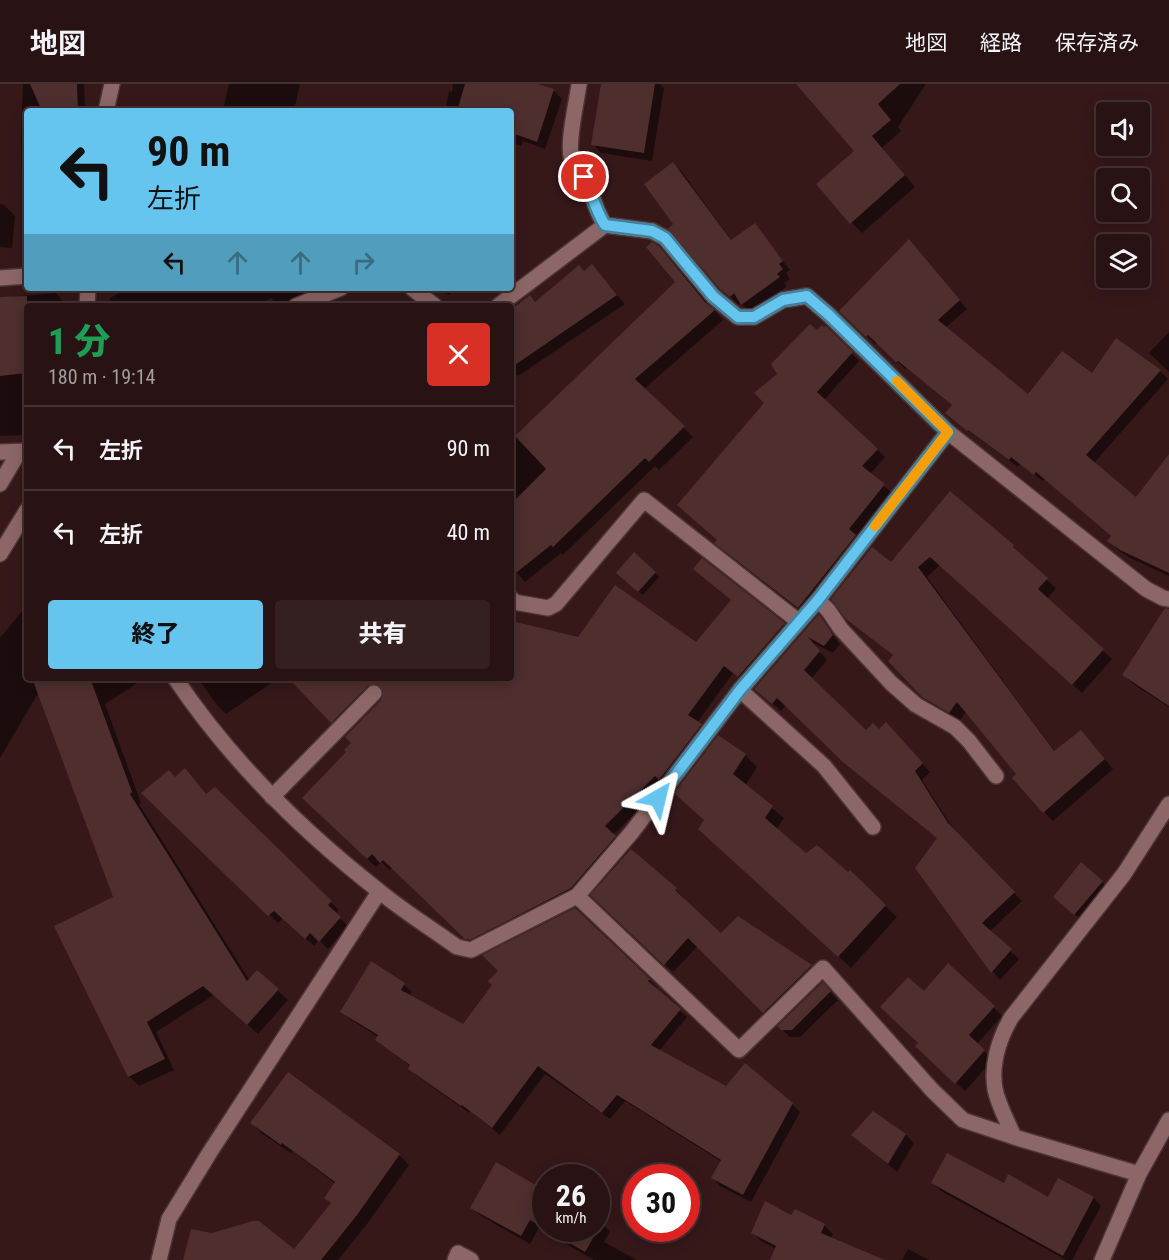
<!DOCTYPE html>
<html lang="ja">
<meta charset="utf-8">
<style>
body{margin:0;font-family:"Roboto Condensed","Noto Sans JP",sans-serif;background:#342021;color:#f1f3f6;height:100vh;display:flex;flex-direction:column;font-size:22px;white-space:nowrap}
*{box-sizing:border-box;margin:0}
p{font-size:20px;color:#a59ea0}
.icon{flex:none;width:33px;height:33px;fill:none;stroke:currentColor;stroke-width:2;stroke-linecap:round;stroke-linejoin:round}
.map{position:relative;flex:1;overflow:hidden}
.panel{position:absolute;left:24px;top:219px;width:490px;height:378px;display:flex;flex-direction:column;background:#281213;border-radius:6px;box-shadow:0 3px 15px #0003,0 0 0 2px #443233}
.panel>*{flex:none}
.guide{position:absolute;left:24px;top:24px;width:490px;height:183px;border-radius:6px;box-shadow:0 3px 15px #0003,0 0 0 2px #443233;background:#65c5ee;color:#111;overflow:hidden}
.controls{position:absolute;left:1096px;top:18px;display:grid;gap:12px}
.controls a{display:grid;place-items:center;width:54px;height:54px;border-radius:6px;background:#281213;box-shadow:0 3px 15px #0003,0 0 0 2px #443233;font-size:30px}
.speed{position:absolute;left:532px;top:1080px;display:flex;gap:12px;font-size:30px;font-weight:700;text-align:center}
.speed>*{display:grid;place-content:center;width:78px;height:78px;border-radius:50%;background:#281213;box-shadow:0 3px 15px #0003,0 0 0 2px #443233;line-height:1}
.speed small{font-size:15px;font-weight:400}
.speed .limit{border:9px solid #d22;background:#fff;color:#111}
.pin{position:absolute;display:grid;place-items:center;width:51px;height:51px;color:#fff;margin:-26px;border:3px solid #fff;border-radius:50%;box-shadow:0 2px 6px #0007}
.me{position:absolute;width:66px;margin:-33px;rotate:37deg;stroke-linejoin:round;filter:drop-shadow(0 0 4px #0008)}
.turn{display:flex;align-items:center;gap:21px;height:126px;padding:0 24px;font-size:27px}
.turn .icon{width:78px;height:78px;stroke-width:2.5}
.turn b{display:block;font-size:42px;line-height:51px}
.lanes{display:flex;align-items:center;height:57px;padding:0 24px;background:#0003;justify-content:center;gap:30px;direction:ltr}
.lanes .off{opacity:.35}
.round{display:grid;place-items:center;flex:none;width:63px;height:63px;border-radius:6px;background:#342021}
.overview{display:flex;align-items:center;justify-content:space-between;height:102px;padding:0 24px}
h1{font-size:36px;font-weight:800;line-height:45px;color:#1e9e55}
.cta{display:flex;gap:12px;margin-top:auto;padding:12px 24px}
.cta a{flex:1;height:69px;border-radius:6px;background:#65c5ee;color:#111;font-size:24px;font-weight:800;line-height:69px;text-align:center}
.cta a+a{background:#342021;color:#f1f3f6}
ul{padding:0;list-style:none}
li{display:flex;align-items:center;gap:18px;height:84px;padding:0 24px;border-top:2px solid #443233}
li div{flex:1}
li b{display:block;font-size:22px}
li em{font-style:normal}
header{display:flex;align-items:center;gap:36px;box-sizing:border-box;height:84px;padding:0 30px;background:#281213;border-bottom:2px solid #443233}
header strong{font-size:28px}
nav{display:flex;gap:33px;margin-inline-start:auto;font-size:21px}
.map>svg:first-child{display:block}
.shadow{fill:#0007}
.building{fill:#4f2e2e}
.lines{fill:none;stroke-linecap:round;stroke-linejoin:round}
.lane-casing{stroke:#4d3535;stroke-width:18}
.street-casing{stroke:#4d3535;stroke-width:18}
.lane{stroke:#8d6767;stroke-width:15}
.street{stroke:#8d6767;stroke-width:15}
.route-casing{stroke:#42809b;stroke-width:15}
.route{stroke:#65c5ee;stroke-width:10}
.slow{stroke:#f59e0b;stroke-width:10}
</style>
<header>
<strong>地図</strong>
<nav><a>地図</a><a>経路</a><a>保存済み</a></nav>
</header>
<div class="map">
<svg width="1169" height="1176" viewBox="0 0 1169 1176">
<rect width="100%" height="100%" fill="#361819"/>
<!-- shadow -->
<path class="shadow" d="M23 0H84L85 27H27V150L23 146 21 52Z
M229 0H300L294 27H223Z
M453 0H534L554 7 562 15 545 65 523 57 521 62 512 59V27H445L449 7 452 8Z
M602 0H660L664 4 652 77 601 69 593 60Z
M811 0H926L898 43 901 47 882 64 915 103 862 149 851 138 856 68Z
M673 80 682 88 732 157 755 141 790 186 786 189 790 195 784 199 787 202 751 229 741 219 739 221 721 204 675 140Z
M0 120 4 121 15 132 12 164 0 163Z
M917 165 967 225 945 244 1028 313 1092 291 1160 287 1168 295 1094 379 1136 415 1169 373V492L1130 474 1117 465 1109 457 1112 453 1045 395 1043 397 1020 380 1018 383 955 337 953 322 907 284 905 285 877 258 875 260 841 227Z
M668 173 723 236 644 305 693 353 659 386 655 382 563 471 561 469 525 498 512 483V357L677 198Z
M585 188 600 191 625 220 518 292 512 286V226L530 213 536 219Z
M122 204H351L305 222H277L271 214 257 222H110V214L123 207Z
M438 204H453L449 211Z
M56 209 62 216V222H27V314H25L26 351 0 352V214Z
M826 244 859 277 824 316 885 373 870 390 892 409 856 453 863 460 806 531 724 467 766 319 779 291 818 249Z
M1169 248V288L1149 269Z
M950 409 1013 462 1021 472 1056 504 1047 515 1112 575 1082 609 940 481 927 493 1055 668 1090 657 1113 685 1053 737 1044 728 1018 690 967 627 959 637 933 622 923 612 894 572 858 543 891 480Z
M634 471 659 493 643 511 622 493Z
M702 476 793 549 748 601 733 589 697 639 709 650 665 700 613 751 623 762 580 813 475 863 392 784 390 786 381 778 376 783 313 723 382 617 400 594H512V538L578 555 696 560 733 517 695 485Z
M26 522 27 594H132L136 600 105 620 141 719 139 720 250 897 258 888 288 916 258 950 214 911 156 948 174 986 139 1002 129 992 115 814 39 608 0 674V554Z
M819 532 840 560 833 569 811 558 827 576 811 595 866 648H894L930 688 922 696 956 749 1022 817 989 848 1019 875 1000 896 993 888 917 784 939 755 786 621 781 627 756 605Z
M1169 549V623L1133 600 1124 591Z
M198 594H266L270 600 226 630 216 620Z
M291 594H361L377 610 341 646Z
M745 671 757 683 745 702 784 734 776 746 806 771 848 790 850 788 897 833 851 884 712 757 706 736 688 720Z
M175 694 207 712 214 705 339 826 335 830 348 842 328 865 319 856 314 862 283 834 278 839 143 709Z
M631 767 676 806 684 814 683 816 721 851 738 834 811 882 819 890 773 936 698 862 673 888 592 811Z
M1102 798 1106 802 1079 834 1059 817Z
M575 826 649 896 657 904 655 905 687 933 659 967 726 1004 792 1020 800 1028 751 1118 720 1102 713 1094 722 1078 625 1017 610 1035 545 990 500 1051 470 1027 469 1029 417 992 410 985 411 983 377 955 378 953 350 935 342 927 371 879 404 901 412 908 409 912 463 942Z
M823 900 838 916 800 953H790L779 942Z
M924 909 994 924 1002 932 977 960 993 976 965 1007 925 971 920 959Z
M289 990 399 1071 409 1081 367 1140 338 1176H185L294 1167 332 1120 326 1114 336 1100 292 1067 291 1069 261 1049 252 1039Z
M853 1051H906L914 1059 897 1088Z
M1059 1096 1094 1114 1101 1122 1072 1176H1066L941 1107 933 1099 1004 1101 1049 1115Z
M546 1108V1144H597V1136L610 1147 604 1158 637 1176H594L539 1144 530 1160 481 1132 472 1124Z
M824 1141 833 1150 831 1155 844 1176H776V1165L761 1157 752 1148Z
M908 1165 929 1176H902Z"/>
<!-- building -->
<path class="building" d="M30 0H77L78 27H42Z
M465 0H538L554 5 537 58 512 49V27H457Z
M601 0H655L644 69 591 61Z
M796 0H900L878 20 891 36 872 52 905 91 850 140 816 100 854 67Z
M673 78 731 156 755 139 783 177 779 180 783 185 777 190 780 193 741 221 734 209 730 213 720 205 668 145 673 140 644 100Z
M909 155 960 216 938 236 1028 310 1062 267 1092 289 1116 254 1161 286 1086 371 1136 413 1169 370V489L1120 466 1107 457 1111 452 1036 388 1034 391 1011 373 1009 376 968 346 967 347 945 329 952 321 898 277 896 278 868 251 866 253 839 227Z
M652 158 659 162 705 218 715 226 635 295 685 342 649 378 645 374 553 463 551 461 512 492V419L546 385 515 352 675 198 646 163Z
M592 180 617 211 512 283V225L530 211 535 218 579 181 584 187Z
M27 212V289L0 292V213Z
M810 240 817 246 822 241 824 243 826 242 853 268 817 308 878 365 862 382 885 400 849 445 856 451 798 524 714 459 717 456 677 421 764 319 754 309 777 290 771 280Z
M950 407 1014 461 1013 463 1048 494 1038 505 1104 565 1072 601 930 473 918 483 1054 667 1081 646 1105 675 1043 729 1012 694 1016 690 957 618 949 629 922 613 888 577 893 571 846 535 831 515 872 463 891 478Z
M634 468 656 488 638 508 616 489Z
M702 474 785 539 738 593 724 582 688 631 702 640 659 696 655 692 605 742 616 752 571 804 470 856 465 855 383 776 380 779 372 770 367 775 302 714 346 668 344 666 351 659 345 653 381 616 383 607 377 600 368 602 331 639 288 594H512V537L578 553 615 501 696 558 731 516 693 485Z
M1165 524 1169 525V622L1122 591Z
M819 530 833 551 824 562 808 553 820 567 804 586 866 646 873 639 879 645 886 638 923 679 915 687 948 739 1015 808 982 839 1012 865 991 889 915 784 937 754 844 679 777 614 772 620 754 605Z
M32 594H90L132 708 130 710 247 897 257 886 279 905 247 941 203 902 147 938 165 975 128 993 54 842 113 813Z
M718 651 746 670 733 690 773 722 765 734 806 769 817 761 848 788 850 786 886 821 838 873 698 745 704 736 674 709Z
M185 684 206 710 215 703 332 817 328 821 341 833 319 858 310 849 305 855 274 827 268 832 141 709 169 686 175 693Z
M631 765 677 804 675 806 721 849 738 832 812 881 763 929 688 854 664 881 590 811Z
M1081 778 1103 797 1074 831 1053 813Z
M575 824 650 895 648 897 681 925 651 961 726 1002 745 979 793 1019 743 1111 711 1094 721 1076 617 1011 602 1029 538 982 492 1044 462 1021 461 1022 408 985 410 981 375 956 378 951 340 928 371 877 405 899 401 906 463 940 492 901 488 897 498 887 482 871Z
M948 879 995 922 969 951 985 966 955 1000 915 962 918 959 880 923 908 893 924 907Z
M823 898 831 907 792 946H781L777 942Z
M288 988 400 1070 357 1131 321 1176H183L191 1145 212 1149 253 1137H259L294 1165 331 1119 324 1114 335 1098 282 1059 281 1061 250 1039Z
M873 1027 906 1050 888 1080 851 1051Z
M947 1069 1004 1099 1008 1090 1048 1113 1058 1094 1094 1113 1063 1172 931 1099Z
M496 1078 546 1107V1144H597V1134L603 1137 585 1168 530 1136 521 1152 470 1124Z
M765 1117 791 1131 795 1125 825 1140 821 1149 885 1176H770L776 1162 751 1149Z"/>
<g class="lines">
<defs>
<path id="lane" d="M0 194 27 192
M512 515 514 518 548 524 556 520 644 416 798 537
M818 516 828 526 841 545 891 599 916 621 955 643 969 657 996 692
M740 606 824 682 873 743
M272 713 374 609"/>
<path id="street" d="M579 0C577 18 565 64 573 79 578 89 586 96 590 107 596 120 596 128 605 141
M106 27 112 0
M412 204 435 222
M87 222 88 204
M296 222 341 204
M498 222 605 141 652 147 665 154 713 212 738 233H754L783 216 807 212 829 231 948 348 1146 505 1163 514 1169 515
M0 368 27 367
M0 400 19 368
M0 470 27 426
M175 594C230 676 301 746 379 807 403 827 431 844 457 863L471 866 577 812 632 748 740 606 818 516 948 348
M577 812 739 966 823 884 932 1006 963 1036 1014 1053 1139 1090
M1014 1053C1008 1038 998 1021 995 1005 991 981 999 955 1011 934L1124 790 1169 720
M159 1176 169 1135 210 1068 379 808
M455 1176 458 1169 471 1176
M1102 1176 1139 1090 1169 1036"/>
</defs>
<!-- lane casing -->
<use href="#lane" class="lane-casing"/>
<!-- street casing -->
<use href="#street" class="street-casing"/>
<!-- lane -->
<use href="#lane" class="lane"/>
<!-- street -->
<use href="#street" class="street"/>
</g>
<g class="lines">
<defs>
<path id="route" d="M584 93C592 109 595 126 605 141L652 147 665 154 713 212 738 233H754L783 216 807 212 829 231 948 348 818 516 740 606 658 714"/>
</defs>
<!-- route casing -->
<use href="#route" class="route-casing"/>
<!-- route -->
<use href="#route" class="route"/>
<!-- slow -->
<path class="slow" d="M875 442 948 348 897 297"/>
</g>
</svg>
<div class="controls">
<a><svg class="icon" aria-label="sound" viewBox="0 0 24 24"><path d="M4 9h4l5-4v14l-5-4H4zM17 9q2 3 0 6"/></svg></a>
<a><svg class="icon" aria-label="search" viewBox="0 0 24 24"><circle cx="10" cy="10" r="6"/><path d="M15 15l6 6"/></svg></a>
<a><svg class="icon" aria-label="layers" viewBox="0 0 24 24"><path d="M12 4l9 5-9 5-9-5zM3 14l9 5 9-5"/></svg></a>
</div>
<div class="speed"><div>26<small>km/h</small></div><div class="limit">30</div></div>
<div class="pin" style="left:584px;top:93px;background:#d93025"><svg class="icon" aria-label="arrive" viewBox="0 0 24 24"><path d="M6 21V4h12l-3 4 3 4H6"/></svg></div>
<svg class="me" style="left:658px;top:714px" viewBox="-20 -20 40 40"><path d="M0-17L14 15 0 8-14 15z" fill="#65c5ee" stroke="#fff" stroke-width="4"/></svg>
<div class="guide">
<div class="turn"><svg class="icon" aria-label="left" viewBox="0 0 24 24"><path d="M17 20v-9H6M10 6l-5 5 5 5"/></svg><div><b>90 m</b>左折</div></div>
<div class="lanes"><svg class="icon" aria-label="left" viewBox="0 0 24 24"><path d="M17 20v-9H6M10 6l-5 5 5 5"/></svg><svg class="icon off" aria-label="ahead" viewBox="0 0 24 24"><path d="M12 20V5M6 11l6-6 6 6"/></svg><svg class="icon off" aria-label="ahead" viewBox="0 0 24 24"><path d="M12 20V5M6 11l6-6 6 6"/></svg><svg class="icon off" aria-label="right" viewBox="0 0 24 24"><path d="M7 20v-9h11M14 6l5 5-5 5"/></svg></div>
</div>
<section class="panel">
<div class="overview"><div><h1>1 分</h1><p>180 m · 19:14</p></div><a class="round" style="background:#d93025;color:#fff"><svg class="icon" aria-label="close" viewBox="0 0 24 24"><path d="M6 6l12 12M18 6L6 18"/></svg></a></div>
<ul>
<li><svg class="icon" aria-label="left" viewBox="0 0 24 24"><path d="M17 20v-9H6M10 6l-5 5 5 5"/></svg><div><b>左折</b></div><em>90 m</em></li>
<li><svg class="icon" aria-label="left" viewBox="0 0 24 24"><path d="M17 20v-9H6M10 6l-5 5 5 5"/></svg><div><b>左折</b></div><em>40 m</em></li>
</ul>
<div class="cta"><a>終了</a><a>共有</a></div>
</section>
</div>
